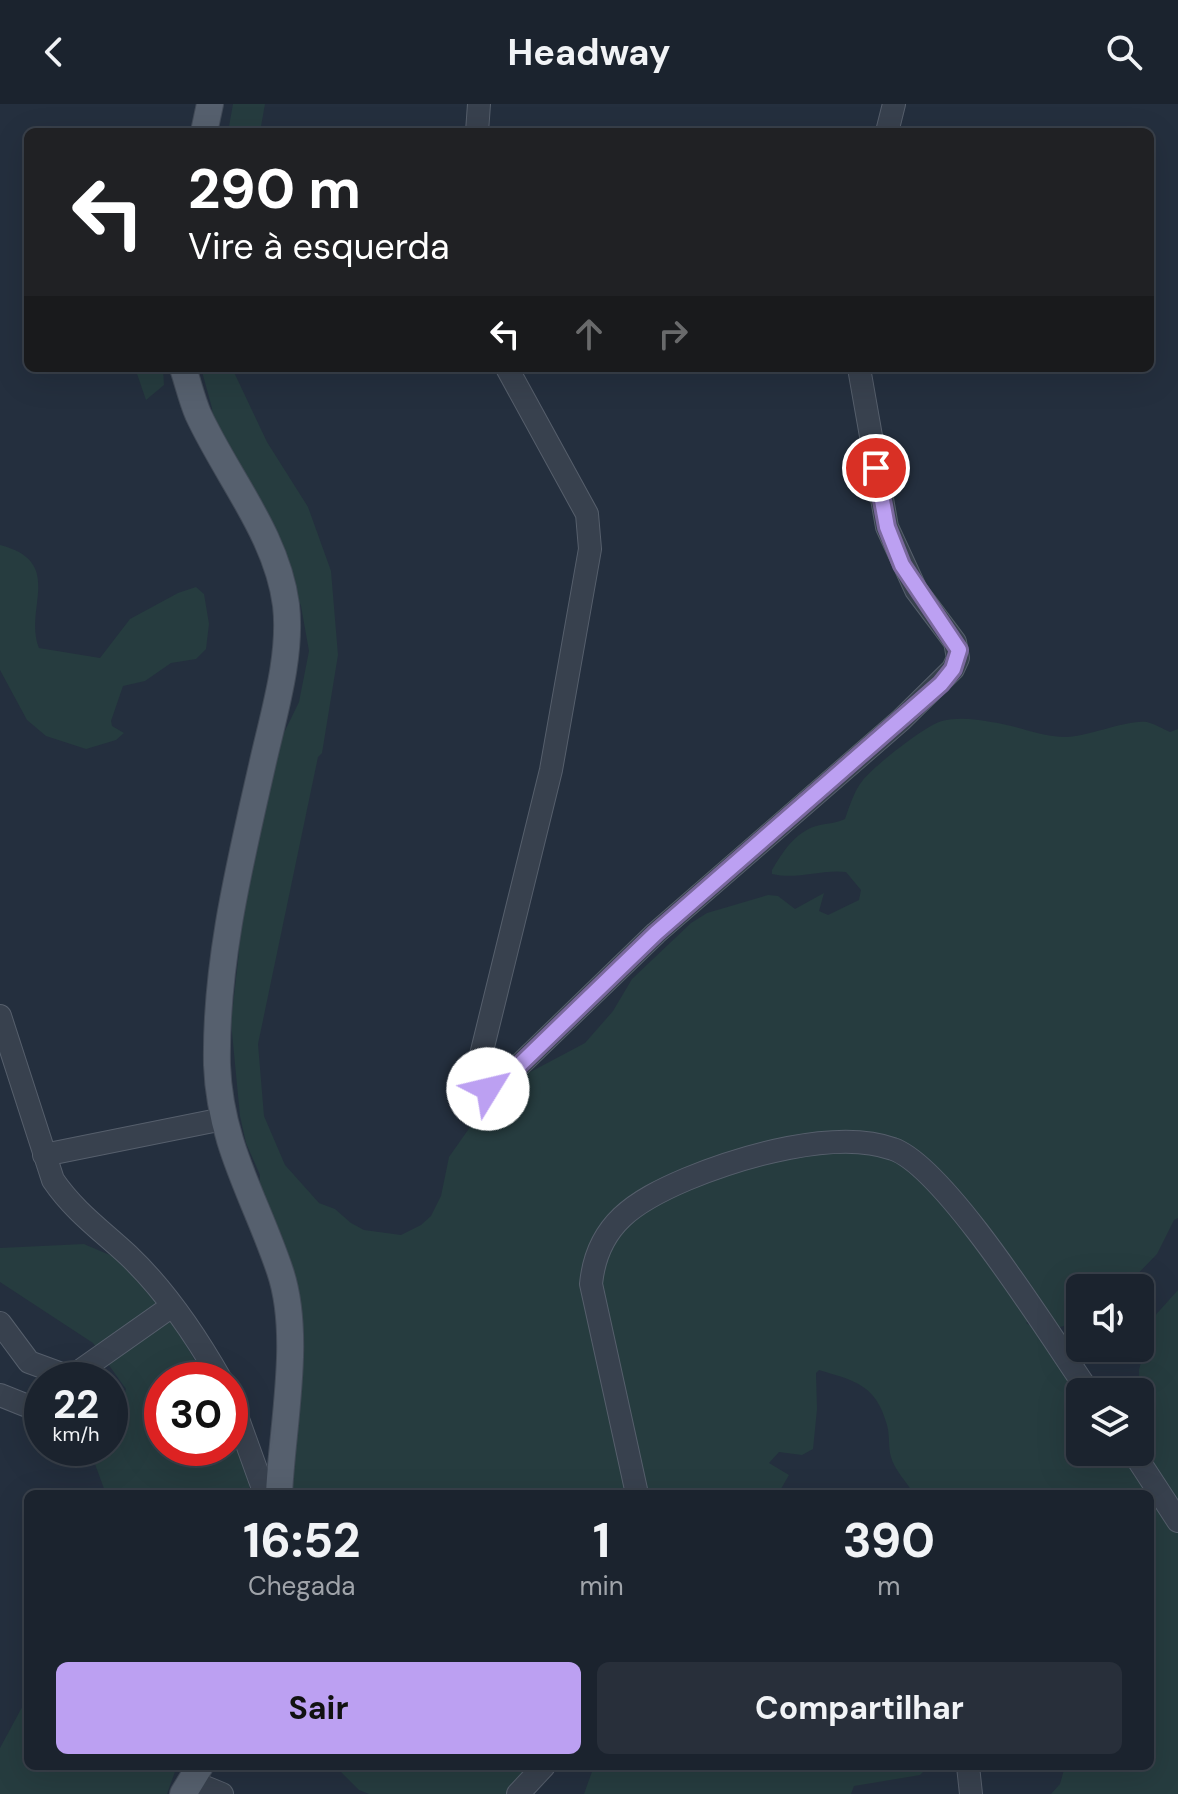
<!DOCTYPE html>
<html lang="pt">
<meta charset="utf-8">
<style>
body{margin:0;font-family:"DM Sans",sans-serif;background:#282f3a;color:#f1f3f6;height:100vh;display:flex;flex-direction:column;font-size:30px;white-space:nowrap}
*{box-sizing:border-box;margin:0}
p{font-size:26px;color:#a0a4aa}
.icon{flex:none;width:44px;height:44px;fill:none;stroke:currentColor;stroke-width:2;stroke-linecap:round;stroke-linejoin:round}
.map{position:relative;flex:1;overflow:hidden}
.side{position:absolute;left:24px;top:1386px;width:1130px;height:280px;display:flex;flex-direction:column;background:#1b232e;border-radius:12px;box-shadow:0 8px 32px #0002,0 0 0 2px #39404a}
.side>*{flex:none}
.guide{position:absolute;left:24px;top:24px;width:1130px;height:244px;border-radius:12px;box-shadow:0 8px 32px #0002,0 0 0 2px #39404a;background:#202124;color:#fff;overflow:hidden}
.buttons{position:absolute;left:1066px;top:1170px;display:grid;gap:16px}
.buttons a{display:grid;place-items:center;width:88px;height:88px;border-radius:12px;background:#1b232e;box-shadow:0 8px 32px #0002,0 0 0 2px #39404a;font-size:40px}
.speed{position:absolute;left:24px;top:1258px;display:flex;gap:16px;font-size:40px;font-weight:700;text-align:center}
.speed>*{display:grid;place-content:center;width:104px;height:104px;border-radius:50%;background:#1b232e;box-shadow:0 8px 32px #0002,0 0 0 2px #39404a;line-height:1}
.speed small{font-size:20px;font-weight:400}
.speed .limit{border:12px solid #d22;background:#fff;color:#111}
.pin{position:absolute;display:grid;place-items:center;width:68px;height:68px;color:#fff;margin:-34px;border:4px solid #fff;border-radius:50%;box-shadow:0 2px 8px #0007}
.me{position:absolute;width:88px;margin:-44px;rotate:54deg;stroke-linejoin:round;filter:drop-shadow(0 0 6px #0008)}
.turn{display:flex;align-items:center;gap:28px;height:168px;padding:0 32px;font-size:36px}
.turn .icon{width:104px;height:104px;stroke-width:2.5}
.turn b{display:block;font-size:56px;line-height:68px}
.lanes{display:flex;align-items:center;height:76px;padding:0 32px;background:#0003;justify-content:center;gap:40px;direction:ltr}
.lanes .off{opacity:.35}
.eta{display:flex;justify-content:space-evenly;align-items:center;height:136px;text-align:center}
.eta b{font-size:48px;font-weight:700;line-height:56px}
.action{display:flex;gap:16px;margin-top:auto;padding:16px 32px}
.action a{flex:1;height:92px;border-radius:12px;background:#bca0f2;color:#111;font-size:32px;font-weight:700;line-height:92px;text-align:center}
.action a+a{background:#282f3a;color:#f1f3f6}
header{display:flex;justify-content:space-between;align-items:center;height:104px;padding:0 32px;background:#1b232e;font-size:36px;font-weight:700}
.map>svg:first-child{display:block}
.green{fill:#263c3f}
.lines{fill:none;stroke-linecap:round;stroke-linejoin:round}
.minor-casing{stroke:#565f6c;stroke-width:24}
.major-casing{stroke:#414a57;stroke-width:28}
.minor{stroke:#38414e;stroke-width:22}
.major{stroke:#56606e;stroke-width:26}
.route-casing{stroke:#7a689d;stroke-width:20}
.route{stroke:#bca0f2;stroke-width:14}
</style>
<header><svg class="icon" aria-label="back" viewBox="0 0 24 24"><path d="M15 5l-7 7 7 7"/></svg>Headway<svg class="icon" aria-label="search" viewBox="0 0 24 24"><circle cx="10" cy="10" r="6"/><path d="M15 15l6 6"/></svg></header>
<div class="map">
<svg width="1178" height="1690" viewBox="0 0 1178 1690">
<rect width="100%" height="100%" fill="#242f3e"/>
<!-- green -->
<path class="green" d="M233 0H265L260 28H228Z
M135 264H163L164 281 146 296Z
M201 264H232L267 338 308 403 331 467 338 551 322 649 318 653 258 940 264 1012 285 1061 319 1099 335 1105 351 1119 364 1126 401 1131 421 1121 431 1112 441 1092 449 1053 475 1016 519 974 585 939 613 907 632 875 691 819 707 809 768 791 778 792 795 805 824 789 819 807 828 811 859 796 861 786 846 768C821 765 797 776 772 770V766C783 748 793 731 813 723 824 719 835 720 845 715 850 701 854 687 863 676 874 662 926 621 942 617 957 613 976 615 991 618 1015 621 1038 632 1063 633 1089 633 1127 615 1147 618 1155 620 1163 625 1170 628L1178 625V1114L1174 1116 1157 1150 1124 1184H1080L1079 1218 1060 1223 1030 1216 1026 1219 1038 1226 1080 1288V1348H1140L1139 1266 1152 1215 1178 1186V1690H1051L1060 1680 1065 1662H1150V1390H914C907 1379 894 1365 891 1353 888 1343 890 1332 887 1321 876 1281 856 1277 819 1266L816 1269 817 1305 813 1345 802 1351 779 1348 769 1359 789 1371 778 1390H280L290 1258 257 1114 260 1071 246 1039 240 1012 231 918 239 848 237 842 279 639 299 598 309 547 301 502 284 461 214 326 212 304Z
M0 441C66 458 23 505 39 544L100 554 130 515 178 489 196 483 204 490 209 520 206 545 196 555 171 559 145 577 123 582 111 617 112 622 124 629 116 636 86 645 46 632 27 616 0 566Z
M84 1140C97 1146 112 1151 124 1158 153 1177 189 1245 205 1276H162V1344H230V1325L247 1358 250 1390H106L95 1360 107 1344H110V1334L126 1285 93 1239 0 1178V1144Z
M27 1572 28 1662H177L167 1690H0V1644L27 1594Z
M335 1662H529L518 1690H369L359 1686Z
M594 1662H929L920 1671 854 1682 851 1690H584Z"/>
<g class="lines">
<defs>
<path id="minor" d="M477 28 479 0
M887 28 894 0
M507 264 587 410 590 445 551 666 480 955 478 980 484 985 504 976 656 829 901 616 953 565 958 554 955 538 916 486 887 423 859 264
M0 912 53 1076C74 1107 101 1126 128 1151 165 1186 196 1232 221 1276
M44 1051 223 1015
M0 1219 29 1258 70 1273
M67 1276 172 1202
M0 1291 25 1301H42
M230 1293 265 1390
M1133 1348 1178 1417
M637 1390 591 1180C597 1120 635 1097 687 1075 741 1053 836 1024 893 1045 946 1063 1052 1235 1089 1288
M968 1662 971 1690
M190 1677 222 1690
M518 1690 544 1662"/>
<path id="major" d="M204 28 210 0
M183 264C188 279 192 296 198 310 227 373 277 431 286 501 292 553 273 612 262 662 240 759 215 860 217 961 220 1041 256 1095 280 1167 302 1232 282 1322 279 1390
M183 1690 200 1662"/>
</defs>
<!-- minor casing -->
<use href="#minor" class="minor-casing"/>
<!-- major casing -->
<use href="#major" class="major-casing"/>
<!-- minor -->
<use href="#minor" class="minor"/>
<!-- major -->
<use href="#major" class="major"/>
</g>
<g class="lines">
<defs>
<path id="route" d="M488 985 504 976 656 829 941 580 953 565 959 546 902 461 887 423 876 364"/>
</defs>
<!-- route casing -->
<use href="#route" class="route-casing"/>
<!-- route -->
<use href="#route" class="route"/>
</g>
</svg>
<div class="buttons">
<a><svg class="icon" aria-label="sound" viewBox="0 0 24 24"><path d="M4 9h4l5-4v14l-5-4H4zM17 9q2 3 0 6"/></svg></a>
<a><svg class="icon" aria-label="layers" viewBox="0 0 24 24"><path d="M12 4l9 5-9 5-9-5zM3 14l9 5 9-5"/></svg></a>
</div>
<div class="speed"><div>22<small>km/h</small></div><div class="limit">30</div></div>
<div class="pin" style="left:876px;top:364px;background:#d93025"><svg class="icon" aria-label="arrive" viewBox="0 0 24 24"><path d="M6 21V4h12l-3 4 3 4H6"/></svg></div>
<svg class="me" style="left:488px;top:985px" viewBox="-20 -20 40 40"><circle r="19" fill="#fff"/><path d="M0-13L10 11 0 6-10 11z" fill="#bca0f2"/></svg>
<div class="guide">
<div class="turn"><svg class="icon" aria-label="left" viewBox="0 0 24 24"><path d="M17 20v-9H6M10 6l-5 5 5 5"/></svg><div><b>290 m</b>Vire à esquerda</div></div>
<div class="lanes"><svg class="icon" aria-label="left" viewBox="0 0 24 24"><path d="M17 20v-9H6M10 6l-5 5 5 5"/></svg><svg class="icon off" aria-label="ahead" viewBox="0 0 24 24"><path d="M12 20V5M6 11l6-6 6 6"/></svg><svg class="icon off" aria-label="right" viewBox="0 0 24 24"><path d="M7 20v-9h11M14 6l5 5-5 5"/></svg></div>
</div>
<section class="side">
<div class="eta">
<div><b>16:52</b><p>Chegada</p></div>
<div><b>1</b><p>min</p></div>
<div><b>390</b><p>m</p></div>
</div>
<div class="action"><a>Sair</a><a>Compartilhar</a></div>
</section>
</div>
